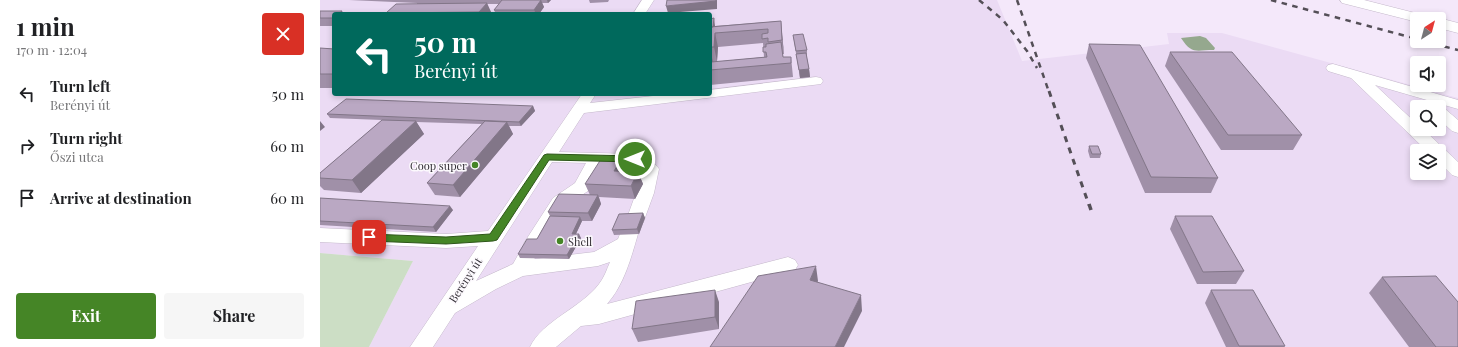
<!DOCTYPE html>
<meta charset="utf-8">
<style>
body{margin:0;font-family:"Playfair Display",serif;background:#f6f6f6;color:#202124;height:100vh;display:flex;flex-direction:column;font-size:15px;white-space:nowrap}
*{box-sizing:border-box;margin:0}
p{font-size:13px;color:#757577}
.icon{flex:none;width:22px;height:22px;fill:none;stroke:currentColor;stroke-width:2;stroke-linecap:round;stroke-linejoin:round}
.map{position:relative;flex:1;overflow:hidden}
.side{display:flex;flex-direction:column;background:#fff;width:320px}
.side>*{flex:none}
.banner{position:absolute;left:12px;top:12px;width:380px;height:84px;border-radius:4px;box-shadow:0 2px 6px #0003;background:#00695c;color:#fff;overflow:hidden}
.needle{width:26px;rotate:36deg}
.fabs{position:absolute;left:1090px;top:12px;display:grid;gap:8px}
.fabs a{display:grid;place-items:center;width:36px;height:36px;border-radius:4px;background:#fff;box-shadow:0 2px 6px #0003;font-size:20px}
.pin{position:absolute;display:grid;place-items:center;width:34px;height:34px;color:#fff;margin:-17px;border-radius:8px;box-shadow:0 2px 6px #0006}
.me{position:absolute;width:44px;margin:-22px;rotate:270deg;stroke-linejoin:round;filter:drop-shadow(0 0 3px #0008)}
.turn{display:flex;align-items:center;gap:14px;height:84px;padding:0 16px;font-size:18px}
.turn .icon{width:52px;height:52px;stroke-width:2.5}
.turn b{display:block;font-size:28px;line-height:34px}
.round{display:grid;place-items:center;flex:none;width:42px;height:42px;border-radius:4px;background:#f6f6f6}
.headline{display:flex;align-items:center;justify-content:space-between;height:68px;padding:0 16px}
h1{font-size:24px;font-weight:700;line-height:30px}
.action{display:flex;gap:8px;margin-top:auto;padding:8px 16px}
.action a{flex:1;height:46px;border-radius:4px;background:#458526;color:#fff;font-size:16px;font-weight:700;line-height:46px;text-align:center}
.action a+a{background:#f6f6f6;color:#202124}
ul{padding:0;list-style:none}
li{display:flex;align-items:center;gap:12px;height:52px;padding:0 16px}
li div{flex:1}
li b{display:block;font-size:15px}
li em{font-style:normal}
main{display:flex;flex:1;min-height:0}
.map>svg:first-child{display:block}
.built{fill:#ebdbf4;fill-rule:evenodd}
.green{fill:#ccdec5}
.water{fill:#95a88e}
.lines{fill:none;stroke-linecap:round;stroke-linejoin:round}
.minor-casing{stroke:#c5b9cb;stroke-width:1}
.major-casing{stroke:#c5b9cb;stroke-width:1}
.minor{fill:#fff;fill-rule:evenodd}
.major{fill:#fff;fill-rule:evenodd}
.rail-far2{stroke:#544f57;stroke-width:2.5;stroke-dasharray:5.5 5.5;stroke-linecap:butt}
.rail-far1{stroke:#544f57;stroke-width:3;stroke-dasharray:6 6;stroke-linecap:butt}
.rail{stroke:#544f57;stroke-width:3.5;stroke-dasharray:8 8;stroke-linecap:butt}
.wall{fill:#a090a8;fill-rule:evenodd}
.shaded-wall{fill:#827688}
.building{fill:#baa8c3;stroke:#827688}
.route{fill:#458526;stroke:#2d5619}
.poi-dot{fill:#458526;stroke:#fcf9fd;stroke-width:1.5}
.labels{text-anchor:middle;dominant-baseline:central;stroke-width:3;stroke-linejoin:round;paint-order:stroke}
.poi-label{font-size:11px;fill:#332f36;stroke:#fcf9fd;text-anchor:end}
.street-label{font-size:11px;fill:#332f36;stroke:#fcf9fd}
</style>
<main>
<section class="side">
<div class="headline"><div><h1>1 min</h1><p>170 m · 12:04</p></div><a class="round" style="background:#d93025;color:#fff"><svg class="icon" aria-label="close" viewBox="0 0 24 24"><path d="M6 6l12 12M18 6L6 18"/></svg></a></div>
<ul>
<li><svg class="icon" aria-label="left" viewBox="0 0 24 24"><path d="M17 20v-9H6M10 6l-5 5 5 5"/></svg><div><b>Turn left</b><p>Berényi út</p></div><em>50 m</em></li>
<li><svg class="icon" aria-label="right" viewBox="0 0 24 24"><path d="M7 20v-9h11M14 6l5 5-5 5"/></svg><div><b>Turn right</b><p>Őszi utca</p></div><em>60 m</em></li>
<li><svg class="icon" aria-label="arrive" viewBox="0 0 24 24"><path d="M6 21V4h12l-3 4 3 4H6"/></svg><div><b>Arrive at destination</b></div><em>60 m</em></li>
</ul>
<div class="action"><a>Exit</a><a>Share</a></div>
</section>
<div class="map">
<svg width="1138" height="347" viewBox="0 0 1138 347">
<rect width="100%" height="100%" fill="#f4e8fa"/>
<!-- built -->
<path class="built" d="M0 0H677L702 61 849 44 847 33H902L1138 98V347H49L93 261 0 253ZM14 14H390V94H14ZM1097 107H1119V129H1097ZM1097 151H1119V173H1097Z"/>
<!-- green -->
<path class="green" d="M0 253 93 261 49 347H0Z"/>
<!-- water -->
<path class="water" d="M880 36 886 38 895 48 894 50C876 50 872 55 861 38Z"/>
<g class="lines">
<defs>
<path id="minor" d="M322 0H334L325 14H313Z
M1013 64 1138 100V109L1055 85 1097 124V129H1103L1138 162V177L1132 175 1119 162V151H1107L1031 78 1008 71 1006 68 1008 65Z
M496 77 501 78 503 81 501 84 264 113 239 152 315 154C323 156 335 162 339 169L334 193 323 223 316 225 309 223 307 218 316 193 322 171 311 164H282L268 191 245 206 221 248 214 250 207 248 204 243 233 198 255 183 266 163 232 162 156 281 193 264 198 255 205 252 212 255 215 259 274 252 298 239 302 229 309 227 316 229 318 234C311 258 304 285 287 304L468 257 475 260 478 265 475 270 279 324 261 326 236 347H210C222 321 261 308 279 284 284 278 287 269 290 262L278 266 203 276 176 289 135 313 113 347H90L158 246 126 248 0 242V228L126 234 168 231 262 94H276L270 103 351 94H390V90Z
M1119 106 1124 108 1138 120V133L1132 131 1119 119V107H1117Z"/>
<path id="major" d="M1020 0H1044L1107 16 1109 19H1097V22L1022 3Z
M1119 18 1138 23V33L1119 28V19H1117Z"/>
</defs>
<!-- minor casing -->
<use href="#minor" class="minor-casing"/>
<!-- major casing -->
<use href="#major" class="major-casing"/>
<!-- minor -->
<use href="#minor" class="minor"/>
<!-- major -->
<use href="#major" class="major"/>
<!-- rail-far2 -->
<path class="rail-far2" d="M659 0 683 20 707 51 717 68
M697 0 729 92
M951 0 1097 39
M1103 41 1138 50"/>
<!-- rail-far1 -->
<path class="rail-far1" d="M729 91 769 205"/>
<!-- rail -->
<path class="rail" d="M769 204 771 210"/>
</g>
<!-- wall -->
<path class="wall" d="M29 0H231L228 3H222L224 7 219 14H176L174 10 179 4H167L171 14H67L66 13 97 4V3Z
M269 0H289L288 2 270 3Z
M0 11 14 14V26H0Z
M390 19 395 26 461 21 464 54H463V57H471L473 77 390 85ZM443 43 444 57 393 62 397 61 398 47Z
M473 35 487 50V58L489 69 490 77 480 78Z
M769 44 898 178 891 193H825L766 58Z
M0 48 14 49V88H0Z
M850 52 982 135 973 150H901L845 66Z
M213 106 215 111 201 126H189L193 134 140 197 115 195 107 183 162 124 96 122 104 134 41 193 4 190 0 186V173L62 120 10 118 7 114Z
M769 146 781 154 780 158H770L768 151Z
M307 169 305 171 318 172 323 184 315 199 279 197 281 204 272 221H262L256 234 261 238 249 259 200 258 198 254 217 239 230 216 228 212 270 195 265 184Z
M0 198 133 210 116 232 0 225Z
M323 213 325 218 319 234 294 235 292 230Z
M855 216 924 271 916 284H877L850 229Z
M1062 277 1138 347H1089L1049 293Z
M891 290 965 346 964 347H906L885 303Z
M399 302V329L318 342 312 329Z"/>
<!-- shaded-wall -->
<path class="shaded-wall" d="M221 0 224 7 219 14H216L214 10Z
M227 0H231L228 3Z
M397 0V9L348 13 346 6Z
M167 3 172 14H160L159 12Z
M22 11 24 14H18Z
M394 18 395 26 394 41 392 33Z
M461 21 462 35 464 54 462 40Z
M395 33 398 47 397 61 394 47Z
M391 53 394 67 391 62Z
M489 69 490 77 480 78 479 70Z
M213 106 215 111 201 126 199 122Z
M0 121 5 127 0 131Z
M96 121 104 134 41 193 32 180Z
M187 122 193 134 140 197 133 185Z
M303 156 307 169 299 183 294 171Z
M318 172 323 184 315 199 311 186Z
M278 195 281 204 272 221 268 213Z
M130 206 133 210 116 232 113 227Z
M323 213 325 218 319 234 317 229Z
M260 217 262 221 254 238 252 234Z
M259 234 261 238 249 259 247 255Z
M496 266 498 281 492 295 490 280Z
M395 290 399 302V329L395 317Z
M541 295 542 311 524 347H515Z"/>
<!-- building -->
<path class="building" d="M182 0H221L214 10H174Z
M347 0H396V1L346 6Z
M167 3 159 12 66 13 76 4Z
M0 11H22L18 14H14V17L13 18H0Z
M394 18 393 27H390V19Z
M461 21 462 40 448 42V38L442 39V34L448 33V29L395 33 394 47H390V27Z
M483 34 487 50 476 51 473 35Z
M461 42 463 57H471V63L390 70V53H391V62L447 57 446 52H443V47H446V44Z
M769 44 820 45 898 178 831 177Z
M0 48 14 49V74H0Z
M850 52H912L982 135H908Z
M486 53 489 69 479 70 476 54Z
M26 99 213 106 199 122 7 114Z
M62 120 96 121 32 180 0 178V173Z
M165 121 187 122 133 185 107 183Z
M769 146H778L781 154H772Z
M283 156H303L294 171 318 172 311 186 265 184Z
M239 194 278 195 268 213 228 212Z
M0 198 130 206 113 227 0 221Z
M323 213 317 229 292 230 299 214Z
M230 216 260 217 252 234H259L247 255 198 254 207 239H217Z
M855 216H892L924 271 883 272Z
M496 266 490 280 541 295 515 347H390L438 276Z
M1116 276 1138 302V347H1116L1062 277Z
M395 290V317L312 329 316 301Z
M891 290H933L965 346H919Z"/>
<!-- route -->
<path class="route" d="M227 154 315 156 320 159 315 162 229 160 177 240 173 241 126 244 49 241 45 240 44 237 45 235 49 234 126 237 170 234 224 155Z"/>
<!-- markers -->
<g class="poi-dot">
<circle cx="155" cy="165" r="4"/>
<circle cx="240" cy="241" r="4"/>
</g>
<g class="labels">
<!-- poi labels -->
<g class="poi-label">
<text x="147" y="165">Coop super</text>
<text x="248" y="241" text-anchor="start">Shell</text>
</g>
<!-- street labels -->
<g class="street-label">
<text transform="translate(145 280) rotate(-57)">Berényi út</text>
</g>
</g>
</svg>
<div class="fabs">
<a><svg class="needle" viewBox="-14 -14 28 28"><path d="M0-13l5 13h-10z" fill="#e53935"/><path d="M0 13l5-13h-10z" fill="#757577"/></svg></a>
<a><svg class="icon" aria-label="sound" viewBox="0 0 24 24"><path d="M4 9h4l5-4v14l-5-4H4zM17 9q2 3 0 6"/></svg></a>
<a><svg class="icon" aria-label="search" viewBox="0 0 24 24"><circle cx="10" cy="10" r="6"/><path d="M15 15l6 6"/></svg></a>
<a><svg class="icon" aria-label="layers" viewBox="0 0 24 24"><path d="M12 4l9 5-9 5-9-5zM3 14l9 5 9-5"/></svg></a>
</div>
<div class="pin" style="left:49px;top:237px;background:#d93025"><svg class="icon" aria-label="arrive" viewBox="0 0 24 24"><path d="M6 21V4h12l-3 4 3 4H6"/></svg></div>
<svg class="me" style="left:315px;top:159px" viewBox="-20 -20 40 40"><circle r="17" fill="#458526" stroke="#fff" stroke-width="3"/><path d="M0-11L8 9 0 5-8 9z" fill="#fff"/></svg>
<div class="banner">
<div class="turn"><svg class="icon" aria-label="left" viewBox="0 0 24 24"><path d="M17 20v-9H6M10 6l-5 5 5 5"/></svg><div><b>50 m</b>Berényi út</div></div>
</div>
</div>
</main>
